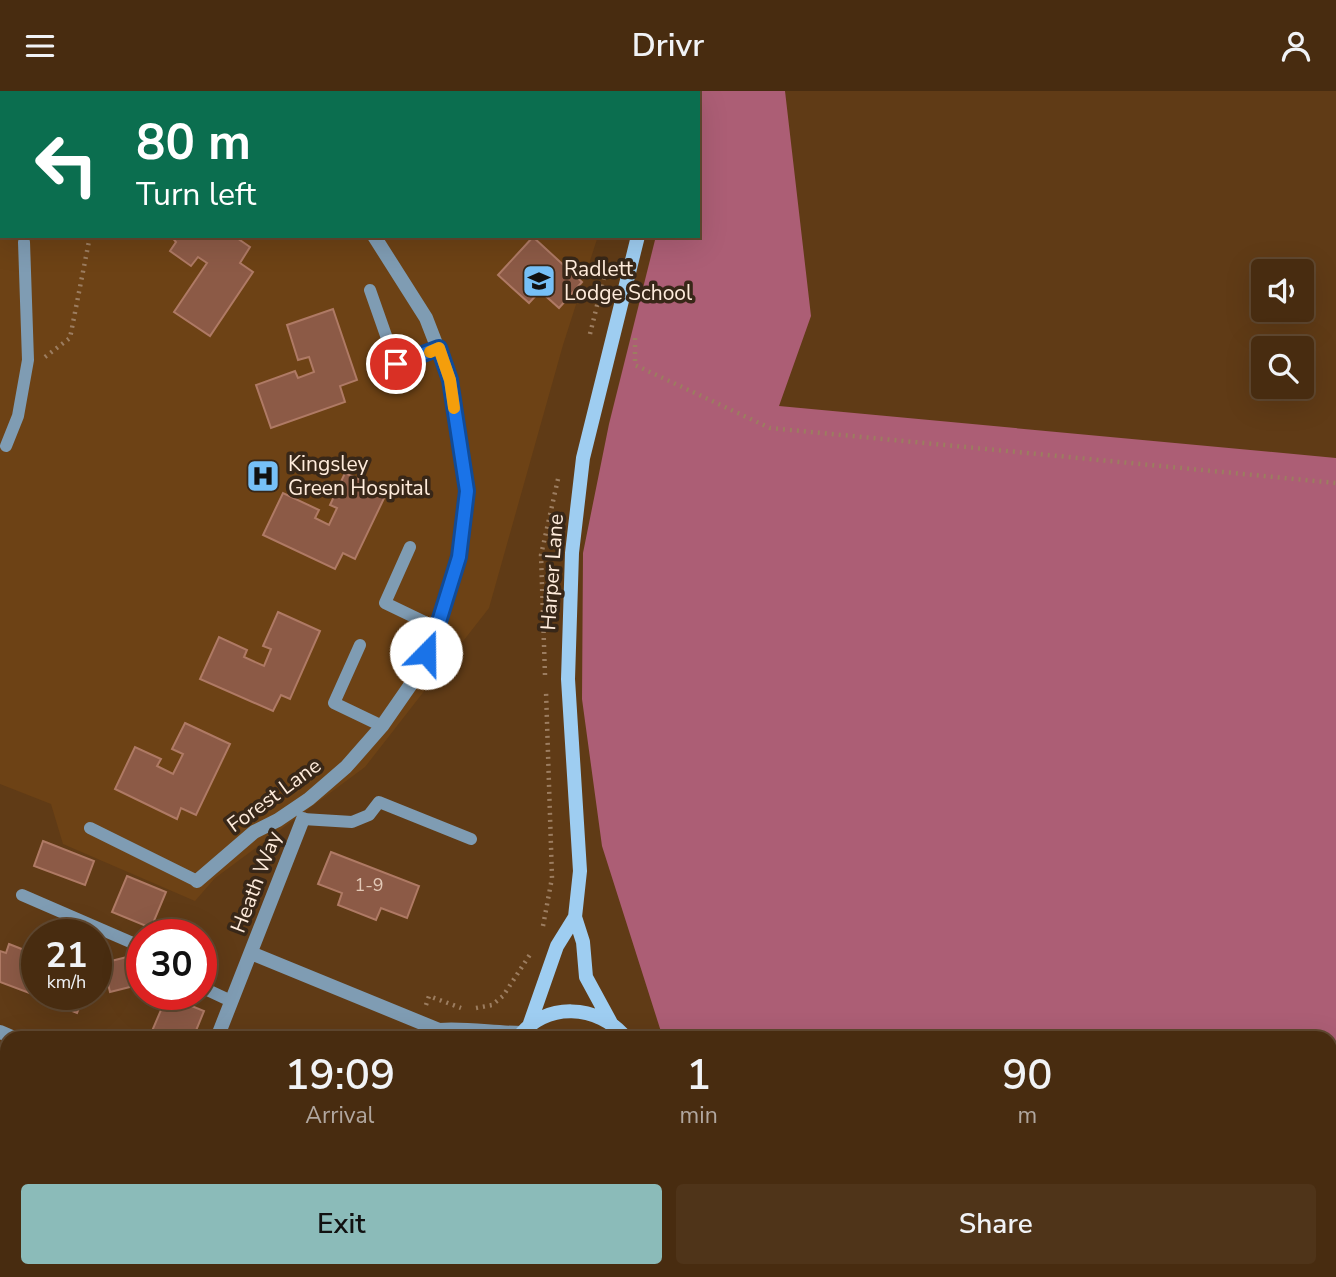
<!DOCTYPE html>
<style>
body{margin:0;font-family:"Nunito Sans",sans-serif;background:#4f3419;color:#f1f3f6;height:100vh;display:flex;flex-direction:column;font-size:26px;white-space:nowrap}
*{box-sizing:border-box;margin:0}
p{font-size:23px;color:#b1a79f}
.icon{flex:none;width:38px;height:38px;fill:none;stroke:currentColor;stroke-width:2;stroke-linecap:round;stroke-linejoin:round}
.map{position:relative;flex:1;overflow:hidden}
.details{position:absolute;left:0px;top:940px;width:1337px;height:247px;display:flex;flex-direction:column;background:#482c10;border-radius:21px 21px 0 0;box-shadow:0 7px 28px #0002,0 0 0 2px #604830}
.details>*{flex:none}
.hud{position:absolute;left:0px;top:0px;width:700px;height:147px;box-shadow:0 7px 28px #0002,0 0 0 2px #604830;background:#0b6e4f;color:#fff;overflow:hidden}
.tools{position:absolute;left:1251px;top:168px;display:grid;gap:14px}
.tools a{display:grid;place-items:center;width:63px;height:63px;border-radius:7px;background:#482c10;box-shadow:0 7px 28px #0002,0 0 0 2px #604830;font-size:35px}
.speed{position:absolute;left:21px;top:828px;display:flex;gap:14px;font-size:35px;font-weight:700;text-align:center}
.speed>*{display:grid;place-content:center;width:91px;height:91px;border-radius:50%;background:#482c10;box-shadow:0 7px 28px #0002,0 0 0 2px #604830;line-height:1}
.speed small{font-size:18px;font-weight:400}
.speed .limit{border:10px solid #d22;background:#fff;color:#111}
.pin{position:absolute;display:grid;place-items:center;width:60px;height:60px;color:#fff;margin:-30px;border:4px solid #fff;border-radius:50%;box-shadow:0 2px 7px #0007}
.me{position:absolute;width:77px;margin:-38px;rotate:22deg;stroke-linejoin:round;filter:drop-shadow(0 0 5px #0008)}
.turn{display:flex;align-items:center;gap:24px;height:147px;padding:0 21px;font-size:32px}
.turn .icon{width:91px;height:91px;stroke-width:2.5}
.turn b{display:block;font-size:49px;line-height:60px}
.eta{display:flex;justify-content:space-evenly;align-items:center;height:119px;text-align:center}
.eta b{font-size:42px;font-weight:600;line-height:49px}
.action{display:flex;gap:14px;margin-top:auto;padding:14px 21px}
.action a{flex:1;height:80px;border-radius:7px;background:#8bbbb9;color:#111;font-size:28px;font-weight:600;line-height:80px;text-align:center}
.action a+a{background:#4f3419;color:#f1f3f6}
header{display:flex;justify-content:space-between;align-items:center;height:91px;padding:0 21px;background:#482c10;font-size:32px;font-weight:600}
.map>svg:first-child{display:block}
.built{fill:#6d4215}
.forest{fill:#ac5e75}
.building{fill:#8c5a46;stroke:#af7a65;stroke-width:2}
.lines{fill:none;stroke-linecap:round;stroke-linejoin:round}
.path{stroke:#9c7d60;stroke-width:4.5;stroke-dasharray:2 5;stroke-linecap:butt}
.service{stroke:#7f9cb3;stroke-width:12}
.minor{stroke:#7f9cb3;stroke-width:14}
.secondary{stroke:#9ecdf1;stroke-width:14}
.route-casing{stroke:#114b97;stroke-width:18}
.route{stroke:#1a73e8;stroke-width:12}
.slow{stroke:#f59e0b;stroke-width:12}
.labels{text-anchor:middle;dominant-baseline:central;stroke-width:7;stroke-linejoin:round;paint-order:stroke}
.number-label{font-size:18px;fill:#e2c8b6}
.poi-label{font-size:21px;fill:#ffecdc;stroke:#382718;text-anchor:start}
.street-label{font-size:21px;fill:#ffecdc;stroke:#382718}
</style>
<header><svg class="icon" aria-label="menu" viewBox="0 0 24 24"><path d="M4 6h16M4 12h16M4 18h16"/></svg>Drivr<svg class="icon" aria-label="person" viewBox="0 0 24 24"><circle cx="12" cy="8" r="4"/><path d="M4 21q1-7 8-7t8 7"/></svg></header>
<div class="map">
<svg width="1336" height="1186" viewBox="0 0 1336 1186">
<rect width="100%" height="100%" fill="#603b16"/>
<!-- built -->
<path class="built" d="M0 0H631L2 2V145H598L563 254 489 517 365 676 215 787 195 810 63 753 51 713 0 693Z"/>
<!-- forest -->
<path class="forest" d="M687 0H785L811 225 779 315 1336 367V1186H817L811 1180H1330V947H663L602 755 582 608 583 462 609 333 656 145H698V2H687Z"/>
<!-- building -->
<path class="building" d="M464 0H535L537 2H463Z
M171 145H234L250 156 240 172 253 181 210 245 174 221 207 172 198 166 191 175 170 160 176 151Z
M533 146 582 191 559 217 540 200 529 212 498 184Z
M333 218 357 289 340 295 345 311 271 337 256 294 295 280 298 287 314 281 309 266 298 269 287 234Z
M345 382 387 401 355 468 343 462 335 478 263 444 283 402 319 419 315 427 329 434 337 417 330 414Z
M278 521 320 540 290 608 281 604 273 620 200 588 219 546 247 559 244 566 264 575 271 558 263 555Z
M185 632 230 653 196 724 181 717 177 728 115 698 135 656 161 668 157 675 173 683 183 663 172 658Z
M43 750 94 770 85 794 34 775Z
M331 761 419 795 407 827 381 817 376 829 338 814 342 802 318 793Z
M127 785 166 801 151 837 112 821Z
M9 853 37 864V890L32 903 0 891V860L6 862Z
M139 863 142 893 110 901 103 872Z
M37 903H61L57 914 36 905Z
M61 903H85L77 922 57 914Z
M167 905 204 920 193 947H149Z
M0 987 7 990V1003L0 1020Z
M392 1180H420L417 1186H391Z"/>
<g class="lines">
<!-- path -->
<path class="path" d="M650 2 651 0
M590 243 608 170
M635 247V274L770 337 1336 392
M45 266 70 247 90 145
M545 584 541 464 558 388
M543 835 552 787 546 600
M426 914 429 905 461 917
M476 917 492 914 503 905 531 862
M726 1180 731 1186"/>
<!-- service -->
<path class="service" d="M113 2V0
M0 42 2 48
M370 199 396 273 439 257
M6 355 18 325 28 269 24 151
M410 456 385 512 437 537
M360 554 334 612 382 635
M303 728 352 731 369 724 379 711 471 748
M90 737 197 790
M22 804 142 856
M201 896 231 910
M0 1164 7 1167
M38 1180 54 1186"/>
<!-- minor -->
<path class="minor" d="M92 0 103 2
M197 790 254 741 278 729 309 708 346 676 382 635 416 586 437 537 459 466 467 400 450 289 426 227 374 145
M251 862 439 939 446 947
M439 939C467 937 494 942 522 942
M0 941 14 947
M217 947 303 728
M150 1180 167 1186
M610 1180 626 1186
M124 1186 127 1180
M453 1186 457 1180"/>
<!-- secondary -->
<path class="secondary" d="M674 2 675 0
M575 826 583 851 586 886 611 932
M529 935 557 855 575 826 580 780 568 588 572 462 583 367 638 145
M518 947C544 910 599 913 626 947
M761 1180 765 1186"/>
</g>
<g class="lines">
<defs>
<path id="route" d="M396 273 439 257 450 289 467 400 459 466 437 537 426 562"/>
</defs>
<!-- route casing -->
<use href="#route" class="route-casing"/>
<!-- route -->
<use href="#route" class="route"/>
<!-- slow -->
<path class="slow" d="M430 261 439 257 450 289 454 317"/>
</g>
<!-- icons -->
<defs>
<symbol id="school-square" viewBox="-11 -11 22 22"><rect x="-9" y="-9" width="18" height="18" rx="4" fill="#76c0f7" stroke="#382718"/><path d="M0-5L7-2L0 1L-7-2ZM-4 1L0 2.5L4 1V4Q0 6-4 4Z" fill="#111"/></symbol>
<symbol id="hospital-square" viewBox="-11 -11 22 22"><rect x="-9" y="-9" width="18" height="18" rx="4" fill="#76c0f7" stroke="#382718"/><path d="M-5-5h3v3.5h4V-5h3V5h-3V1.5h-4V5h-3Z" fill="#111"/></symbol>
</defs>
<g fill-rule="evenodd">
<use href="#school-square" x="520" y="171" width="38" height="38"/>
<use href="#hospital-square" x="244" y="366" width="38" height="38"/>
</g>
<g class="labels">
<!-- number labels -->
<g class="number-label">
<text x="369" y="794">1-9</text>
</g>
<!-- poi labels -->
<g class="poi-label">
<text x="564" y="178">Radlett<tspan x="564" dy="24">Lodge School</tspan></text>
<text x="288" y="373">Kingsley<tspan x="288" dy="24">Green Hospital</tspan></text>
</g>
<!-- street labels -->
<g class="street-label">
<text transform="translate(552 481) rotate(-86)">Harper Lane</text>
<text transform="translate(274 704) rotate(-36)">Forest Lane</text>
<text transform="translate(256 791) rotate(-69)">Heath Way</text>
</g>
</g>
</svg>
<div class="tools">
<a><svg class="icon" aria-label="sound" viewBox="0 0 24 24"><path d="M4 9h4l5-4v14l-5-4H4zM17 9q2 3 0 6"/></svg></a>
<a><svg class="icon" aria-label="search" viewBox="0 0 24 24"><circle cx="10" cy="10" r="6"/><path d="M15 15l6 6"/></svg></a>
</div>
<div class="speed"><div>21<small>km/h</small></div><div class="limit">30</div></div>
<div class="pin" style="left:396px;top:273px;background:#d93025"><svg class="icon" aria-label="arrive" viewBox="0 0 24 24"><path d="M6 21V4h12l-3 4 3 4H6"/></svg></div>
<svg class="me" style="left:426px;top:562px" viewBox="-20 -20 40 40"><circle r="19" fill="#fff"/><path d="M0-13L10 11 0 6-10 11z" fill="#1a73e8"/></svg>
<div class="hud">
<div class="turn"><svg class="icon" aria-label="left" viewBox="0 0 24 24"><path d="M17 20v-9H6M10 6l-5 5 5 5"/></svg><div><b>80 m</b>Turn left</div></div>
</div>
<section class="details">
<div class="eta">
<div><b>19:09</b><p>Arrival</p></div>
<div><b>1</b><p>min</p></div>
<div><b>90</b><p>m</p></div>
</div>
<div class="action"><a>Exit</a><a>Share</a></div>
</section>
</div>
